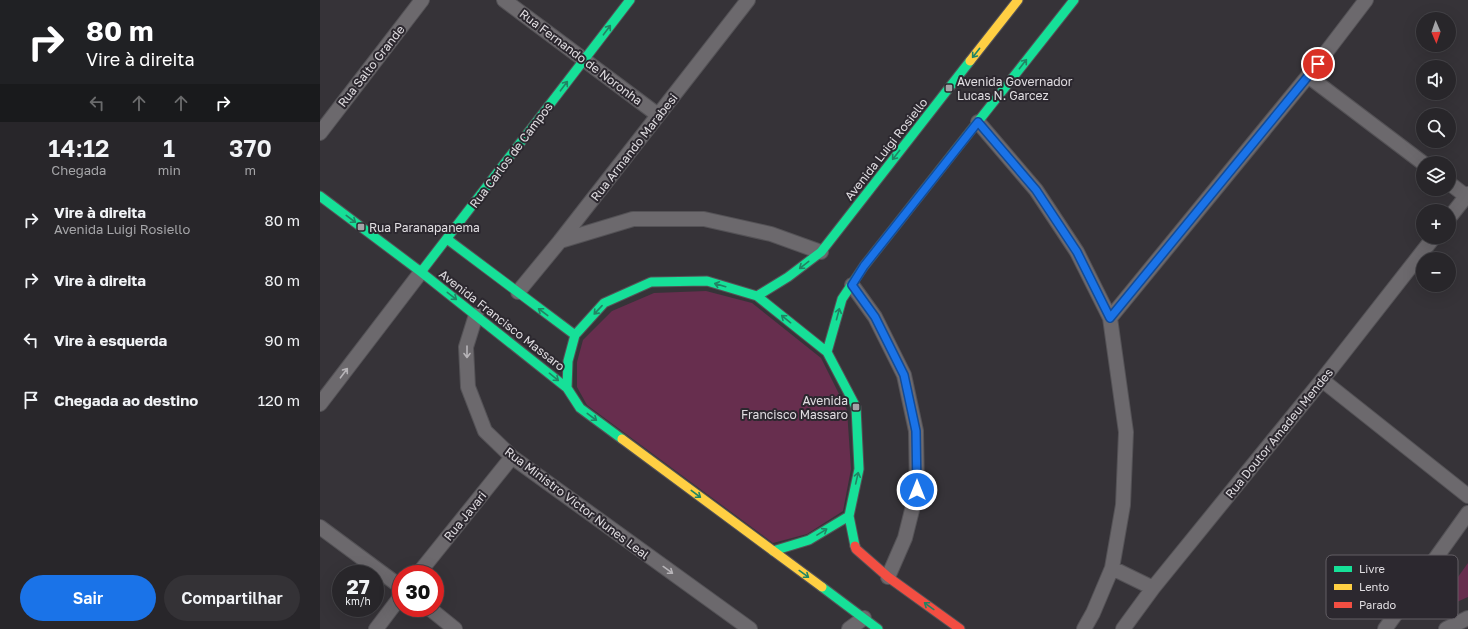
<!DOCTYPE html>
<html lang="pt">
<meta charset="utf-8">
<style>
body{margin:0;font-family:"Golos Text",sans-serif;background:#343236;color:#f1f3f6;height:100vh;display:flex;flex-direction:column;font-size:15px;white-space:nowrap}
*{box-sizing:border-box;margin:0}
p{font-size:13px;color:#a5a5a8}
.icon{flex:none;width:22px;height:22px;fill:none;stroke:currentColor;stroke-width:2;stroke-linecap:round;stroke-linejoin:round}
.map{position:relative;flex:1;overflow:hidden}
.drawer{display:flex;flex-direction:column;background:#28262a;width:320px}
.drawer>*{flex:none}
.top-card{background:#202124;color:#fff;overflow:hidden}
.needle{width:26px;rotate:178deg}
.buttons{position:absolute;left:1096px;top:12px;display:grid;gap:8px}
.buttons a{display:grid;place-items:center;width:40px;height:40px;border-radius:50%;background:#28262a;box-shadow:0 4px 16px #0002,0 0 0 1px #444347;font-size:20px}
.speed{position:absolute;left:12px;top:565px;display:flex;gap:8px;font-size:20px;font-weight:700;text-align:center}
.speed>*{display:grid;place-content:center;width:52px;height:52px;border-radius:50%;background:#28262a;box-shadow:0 4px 16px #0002,0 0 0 1px #444347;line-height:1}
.speed small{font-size:10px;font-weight:400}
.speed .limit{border:6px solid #d22;background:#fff;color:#111}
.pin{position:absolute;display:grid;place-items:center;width:34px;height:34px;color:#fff;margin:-17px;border:2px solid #fff;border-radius:50%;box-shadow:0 1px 4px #0007}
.me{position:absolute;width:44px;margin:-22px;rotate:0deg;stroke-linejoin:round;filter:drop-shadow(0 0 3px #0008)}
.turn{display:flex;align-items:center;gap:14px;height:84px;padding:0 20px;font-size:18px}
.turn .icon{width:52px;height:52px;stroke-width:2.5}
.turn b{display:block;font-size:28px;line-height:34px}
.lanes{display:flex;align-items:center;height:38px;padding:0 20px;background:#0003;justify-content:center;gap:20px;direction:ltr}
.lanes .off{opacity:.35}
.eta{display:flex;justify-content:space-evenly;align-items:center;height:68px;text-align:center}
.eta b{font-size:24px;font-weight:600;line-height:28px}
.cta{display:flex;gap:8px;margin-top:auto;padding:8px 20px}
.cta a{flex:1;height:46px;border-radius:24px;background:#1a73e8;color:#fff;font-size:16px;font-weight:600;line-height:46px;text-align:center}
.cta a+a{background:#343236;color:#f1f3f6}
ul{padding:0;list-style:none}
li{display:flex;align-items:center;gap:12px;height:60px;padding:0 20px}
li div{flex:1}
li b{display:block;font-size:15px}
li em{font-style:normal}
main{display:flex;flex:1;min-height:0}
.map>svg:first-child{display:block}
.green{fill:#672e4e}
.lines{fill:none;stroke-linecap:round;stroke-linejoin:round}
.street-casing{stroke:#545256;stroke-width:16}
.fast-casing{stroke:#545256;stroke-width:11}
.slow-casing{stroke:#545256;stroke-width:11}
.jam-casing{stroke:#545256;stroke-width:11}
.street{stroke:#6c696d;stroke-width:14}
.fast{stroke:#16e098;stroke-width:9}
.slow{stroke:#ffcf43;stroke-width:9}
.jam{stroke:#f24e42;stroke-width:9}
.oneway{stroke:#218464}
.oneway2{stroke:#b7b4b8}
.route-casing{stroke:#114b97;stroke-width:10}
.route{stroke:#1a73e8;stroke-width:7}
.poi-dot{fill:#a4a2a6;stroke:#2c282f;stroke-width:1.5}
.labels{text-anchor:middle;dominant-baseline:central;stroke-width:4;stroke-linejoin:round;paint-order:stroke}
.street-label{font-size:12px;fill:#e0dde1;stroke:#2c282f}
.poi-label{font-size:12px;fill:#e0dde1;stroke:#2c282f;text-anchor:start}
.key{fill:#2c282f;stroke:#625e64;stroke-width:1}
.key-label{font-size:11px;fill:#e0dde1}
</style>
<main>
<section class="drawer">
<div class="top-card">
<div class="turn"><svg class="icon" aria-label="right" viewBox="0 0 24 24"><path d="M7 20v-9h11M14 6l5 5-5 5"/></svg><div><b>80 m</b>Vire à direita</div></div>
<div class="lanes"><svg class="icon off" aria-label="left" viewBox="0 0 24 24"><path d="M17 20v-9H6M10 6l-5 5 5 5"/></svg><svg class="icon off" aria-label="ahead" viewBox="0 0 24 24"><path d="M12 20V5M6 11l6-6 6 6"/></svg><svg class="icon off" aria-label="ahead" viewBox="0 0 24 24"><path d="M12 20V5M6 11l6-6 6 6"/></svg><svg class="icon" aria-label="right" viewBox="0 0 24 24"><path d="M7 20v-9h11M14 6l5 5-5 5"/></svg></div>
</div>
<div class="eta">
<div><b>14:12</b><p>Chegada</p></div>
<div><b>1</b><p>min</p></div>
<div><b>370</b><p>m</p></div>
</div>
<ul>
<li><svg class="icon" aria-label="right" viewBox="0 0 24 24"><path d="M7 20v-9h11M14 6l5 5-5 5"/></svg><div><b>Vire à direita</b><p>Avenida Luigi Rosiello</p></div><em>80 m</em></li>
<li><svg class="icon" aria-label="right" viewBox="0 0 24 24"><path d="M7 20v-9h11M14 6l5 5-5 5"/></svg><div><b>Vire à direita</b></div><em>80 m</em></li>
<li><svg class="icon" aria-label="left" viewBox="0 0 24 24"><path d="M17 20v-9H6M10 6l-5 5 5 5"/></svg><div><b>Vire à esquerda</b></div><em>90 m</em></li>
<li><svg class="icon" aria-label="arrive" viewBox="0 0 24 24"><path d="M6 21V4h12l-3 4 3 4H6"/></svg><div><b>Chegada ao destino</b></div><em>120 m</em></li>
</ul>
<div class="cta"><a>Sair</a><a>Compartilhar</a></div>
</section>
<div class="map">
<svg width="1148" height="629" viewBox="0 0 1148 629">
<rect width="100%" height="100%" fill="#363338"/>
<!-- green -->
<path class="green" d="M386 291 432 303 501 358 527 410 531 469 523 511 487 534 453 543 267 405 257 387V362L263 340 292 311 334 293Z
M1148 563V597L1112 613Z"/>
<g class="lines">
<defs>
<path id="street" d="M184 0 338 115
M988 76 1103 163
M658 122 716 190 757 252 790 318 806 432 803 505 792 568 773 613 764 629
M0 133 102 0
M1129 183 1146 196
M1129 218 1148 194
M240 241 313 219H384L451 234 501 252
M532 285 555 317 584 375 596 431 597 490 585 538 568 577
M198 292 240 241 428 0
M156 315 146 347 148 387 165 431 192 457 430 629
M790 318 988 76 1046 0
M1002 380 1148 496
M0 404 101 272
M0 527 81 587
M792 568 833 588
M98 574 192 457
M109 608 135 629
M56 629 81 596
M529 629 544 618
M803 629 833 588 1002 380 1114 237
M1065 629 1148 513
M1126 629 1148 618"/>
<path id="fast" d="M0 196 101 272 247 388 260 408 302 439
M127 239 255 335
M101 272 310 0
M437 296 468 277 501 252 650 61
M507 352 522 299 544 266 754 0
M247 388 248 361 255 335 284 303 331 282 387 281 437 296 507 352 536 407 539 469 529 516 535 546
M453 551 489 540 529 516
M502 587 558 629"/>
<path id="slow" d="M650 61 698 0
M302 439 502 587"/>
<path id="jam" d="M535 546 536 549 568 577 640 629"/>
</defs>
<!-- street casing -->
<use href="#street" class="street-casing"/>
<!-- fast casing -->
<use href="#fast" class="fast-casing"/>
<!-- slow casing -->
<use href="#slow" class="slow-casing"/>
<!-- jam casing -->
<use href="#jam" class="jam-casing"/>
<!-- street -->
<use href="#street" class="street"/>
<!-- fast -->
<use href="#fast" class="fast"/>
<!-- slow -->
<use href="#slow" class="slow"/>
<!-- jam -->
<use href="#jam" class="jam"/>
</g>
<!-- one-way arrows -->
<defs><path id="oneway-shaft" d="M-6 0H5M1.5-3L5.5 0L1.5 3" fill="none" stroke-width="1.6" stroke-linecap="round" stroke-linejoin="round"/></defs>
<g class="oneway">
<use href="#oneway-shaft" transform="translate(287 30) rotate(-53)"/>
<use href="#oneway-shaft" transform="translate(656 53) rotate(128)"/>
<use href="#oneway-shaft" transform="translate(703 64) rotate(-52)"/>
<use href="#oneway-shaft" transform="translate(244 86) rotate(-53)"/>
<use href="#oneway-shaft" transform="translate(576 155) rotate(128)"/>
<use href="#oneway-shaft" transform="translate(31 219) rotate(37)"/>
<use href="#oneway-shaft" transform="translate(484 265) rotate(142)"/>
<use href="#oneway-shaft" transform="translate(400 285) rotate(-164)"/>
<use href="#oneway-shaft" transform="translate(132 296) rotate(38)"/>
<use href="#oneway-shaft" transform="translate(278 310) rotate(133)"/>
<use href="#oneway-shaft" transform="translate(223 312) rotate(-143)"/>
<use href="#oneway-shaft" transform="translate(518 314) rotate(-75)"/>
<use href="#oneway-shaft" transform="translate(466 319) rotate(-141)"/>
<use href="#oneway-shaft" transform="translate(234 377) rotate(39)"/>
<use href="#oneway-shaft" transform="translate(272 417) rotate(37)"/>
<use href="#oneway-shaft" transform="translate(537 478) rotate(-77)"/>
<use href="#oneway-shaft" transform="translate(376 494) rotate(37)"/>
<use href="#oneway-shaft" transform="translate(502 532) rotate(-32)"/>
<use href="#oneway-shaft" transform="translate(484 574) rotate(36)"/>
<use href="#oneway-shaft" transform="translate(609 606) rotate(-144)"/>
</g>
<g class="oneway2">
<use href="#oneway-shaft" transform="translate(147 352) rotate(90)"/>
<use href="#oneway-shaft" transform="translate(24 373) rotate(-53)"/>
<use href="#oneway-shaft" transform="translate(348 570) rotate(36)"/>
</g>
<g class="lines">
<defs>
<path id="route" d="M597 490 596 431 584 375 555 317 532 285 544 266 658 122 716 190 757 252 790 318 998 64"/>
</defs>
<!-- route casing -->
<use href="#route" class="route-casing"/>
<!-- route -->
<use href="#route" class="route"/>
</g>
<!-- markers -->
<g class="poi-dot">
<rect x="625" y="84" width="8" height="8" rx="2"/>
<rect x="37" y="223" width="8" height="8" rx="2"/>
<rect x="532" y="403" width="8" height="8" rx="2"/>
</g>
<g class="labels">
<!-- street labels -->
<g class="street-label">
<text transform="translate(261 57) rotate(37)">Rua Fernando de Noronha</text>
<text transform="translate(51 66) rotate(-52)">Rua Salto Grande</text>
<text transform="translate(314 147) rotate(-52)">Rua Armando Marabesi</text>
<text transform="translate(566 149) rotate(-52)">Avenida Luigi Rosiello</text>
<text transform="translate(191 155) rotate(-53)">Rua Carlos de Campos</text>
<text transform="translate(182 320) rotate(38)">Avenida Francisco Massaro</text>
<text transform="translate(959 433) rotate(-51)">Rua Doutor Amadeu Mendes</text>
<text transform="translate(257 503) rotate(37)">Rua Ministro Victor Nunes Leal</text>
<text transform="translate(145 516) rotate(-51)">Rua Javari</text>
</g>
<!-- poi labels -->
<g class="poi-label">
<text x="637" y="81">Avenida Governador<tspan x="637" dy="14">Lucas N. Garcez</tspan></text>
<text x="49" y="227">Rua Paranapanema</text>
<text x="528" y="400" text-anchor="end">Avenida<tspan x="528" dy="14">Francisco Massaro</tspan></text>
</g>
</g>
<!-- legend -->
<rect x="1006" y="555" width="132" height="64" rx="6" class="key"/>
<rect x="1014" y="566" width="18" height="6" fill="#16e098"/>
<rect x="1014" y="584" width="18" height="6" fill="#ffcf43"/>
<rect x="1014" y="602" width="18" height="6" fill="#f24e42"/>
<g class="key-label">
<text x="1039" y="573">Livre</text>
<text x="1039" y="591">Lento</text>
<text x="1039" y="609">Parado</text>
</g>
</svg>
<div class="buttons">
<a><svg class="needle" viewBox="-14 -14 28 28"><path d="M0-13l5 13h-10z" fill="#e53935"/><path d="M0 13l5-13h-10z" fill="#a5a5a8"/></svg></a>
<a><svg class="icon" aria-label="sound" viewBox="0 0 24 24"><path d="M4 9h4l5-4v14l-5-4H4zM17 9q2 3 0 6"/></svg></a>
<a><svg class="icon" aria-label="search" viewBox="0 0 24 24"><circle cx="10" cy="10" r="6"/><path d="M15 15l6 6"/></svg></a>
<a><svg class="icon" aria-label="layers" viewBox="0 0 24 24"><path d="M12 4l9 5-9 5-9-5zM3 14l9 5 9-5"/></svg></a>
<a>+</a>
<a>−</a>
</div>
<div class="speed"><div>27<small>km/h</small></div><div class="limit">30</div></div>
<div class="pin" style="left:998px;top:64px;background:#d93025"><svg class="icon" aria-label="arrive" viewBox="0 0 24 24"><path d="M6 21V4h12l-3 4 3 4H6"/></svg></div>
<svg class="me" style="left:597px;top:490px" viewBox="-20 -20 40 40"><circle r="17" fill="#1a73e8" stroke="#fff" stroke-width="3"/><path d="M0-11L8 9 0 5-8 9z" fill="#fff"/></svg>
</div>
</main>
